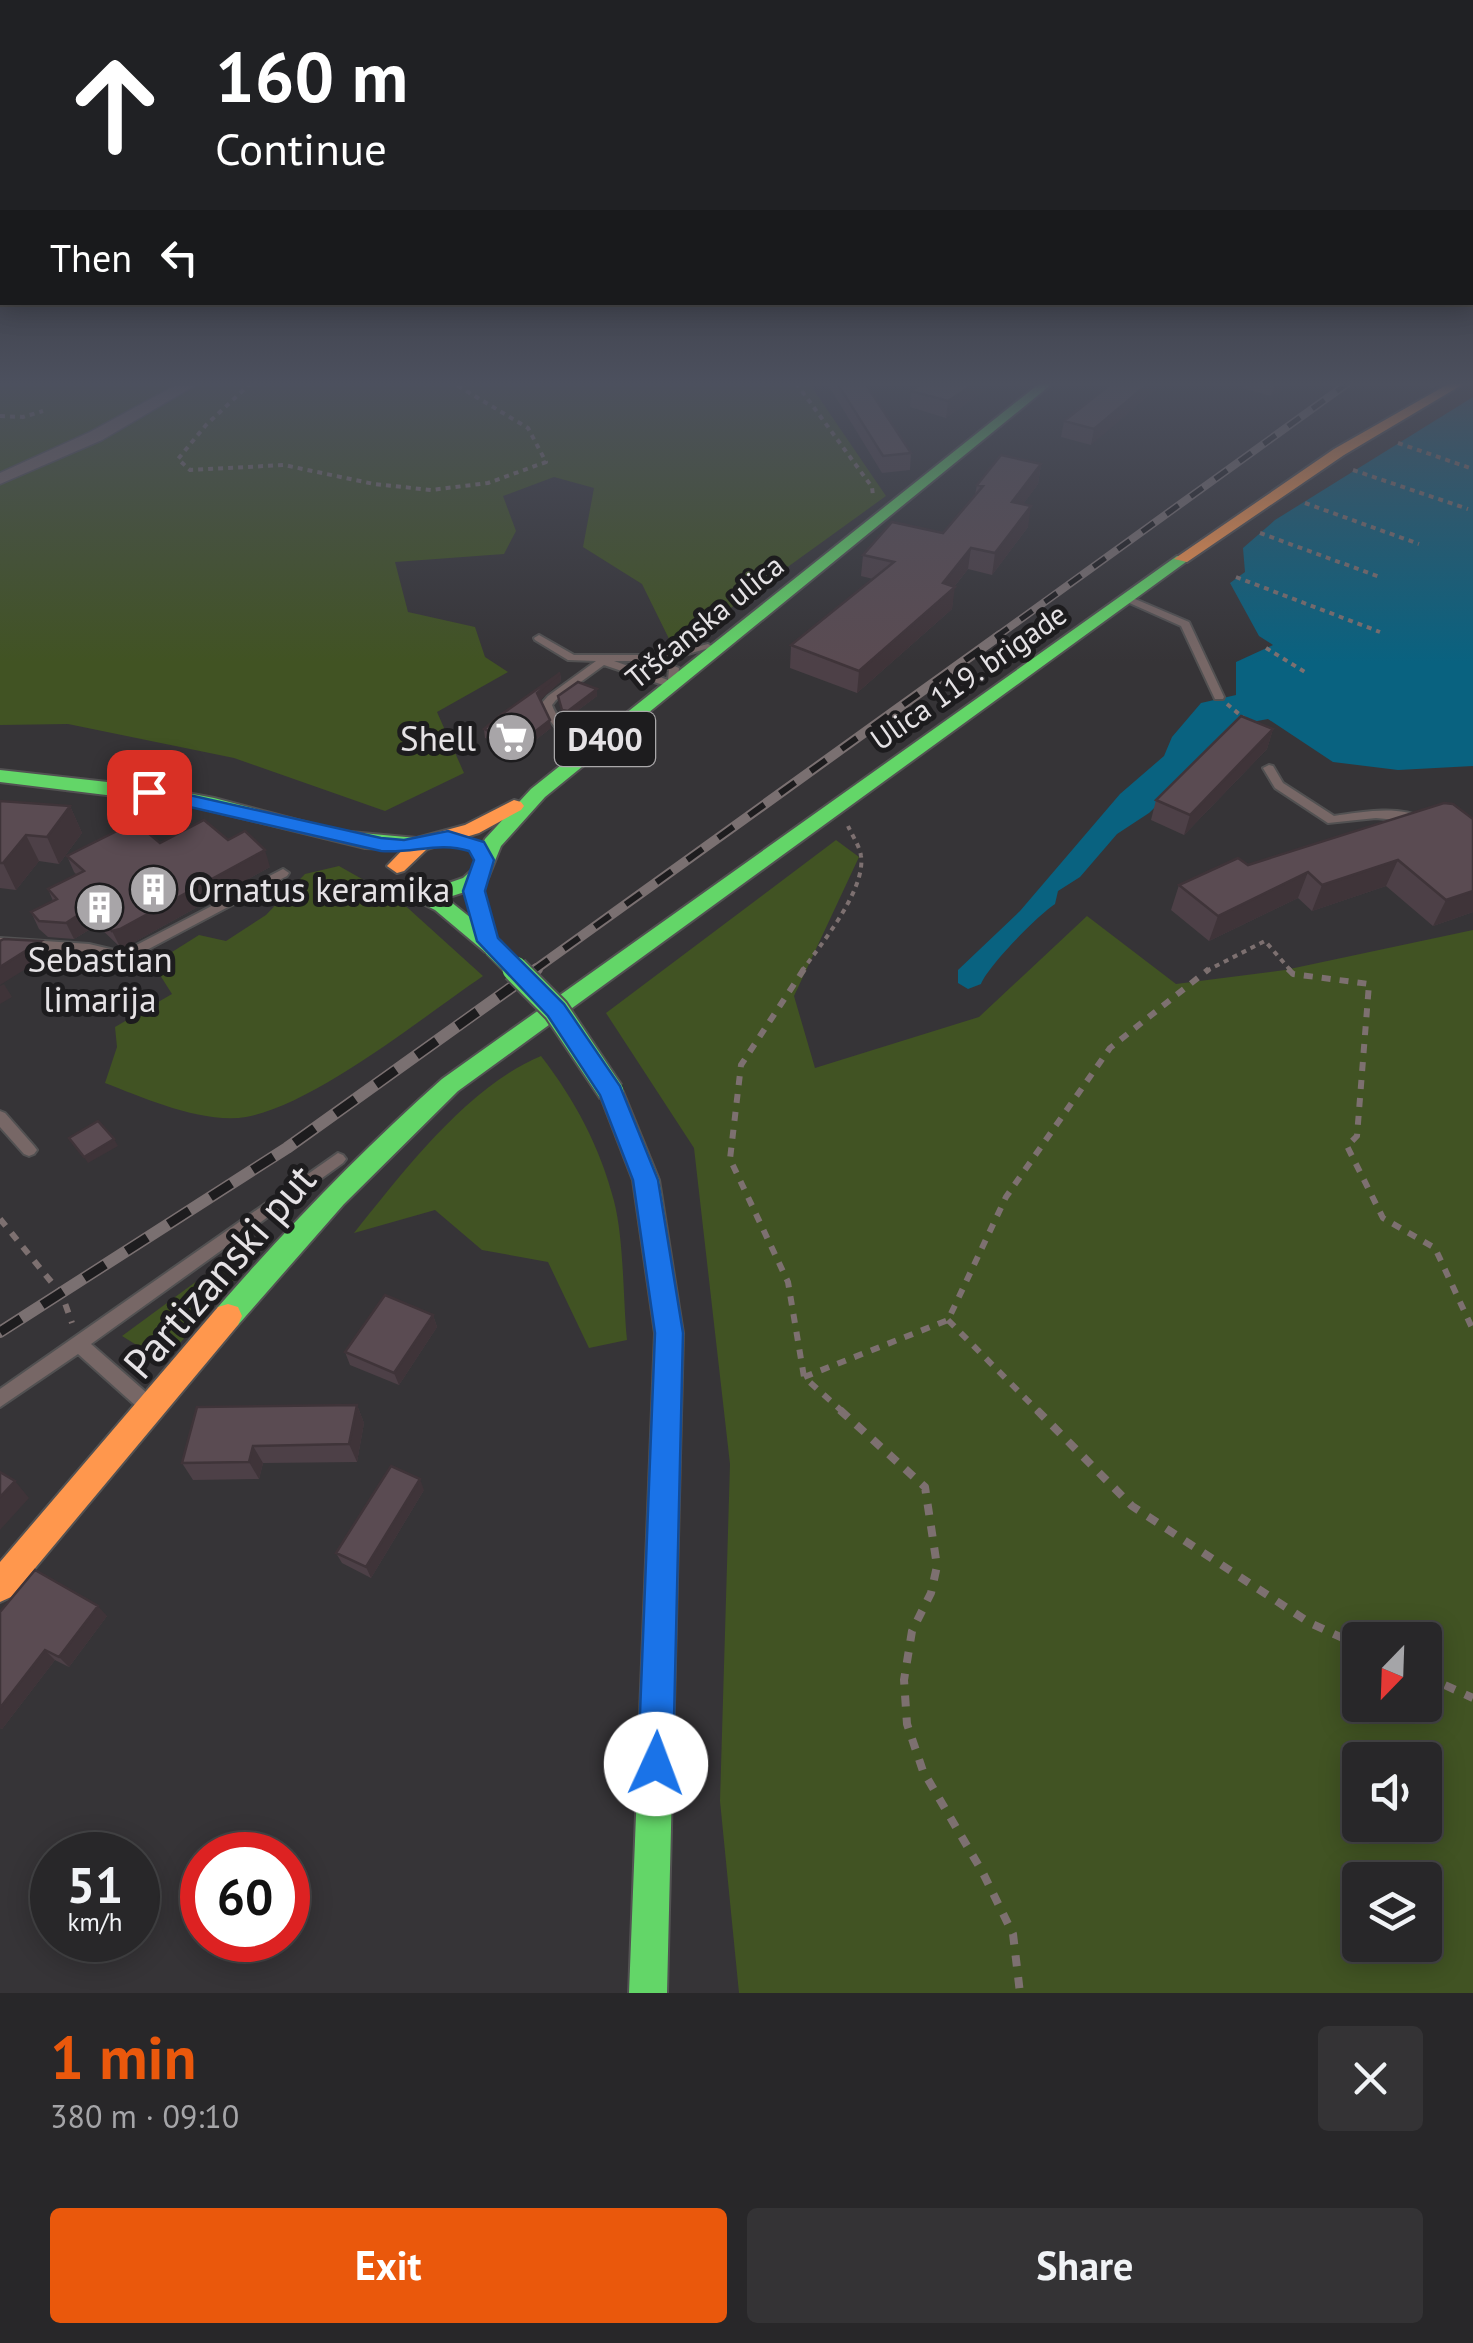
<!DOCTYPE html>
<meta charset="utf-8">
<style>
body{margin:0;font-family:"PT Sans",sans-serif;background:#343335;color:#f1f3f6;height:100vh;display:flex;flex-direction:column;font-size:38px;white-space:nowrap}
*{box-sizing:border-box;margin:0}
p{font-size:32px;color:#a5a5a8}
.icon{flex:none;width:55px;height:55px;fill:none;stroke:currentColor;stroke-width:2;stroke-linecap:round;stroke-linejoin:round}
.map{position:relative;height:1993px;overflow:hidden}
.details{display:flex;flex-direction:column;background:#282729;flex:1}
.details>*{flex:none}
.banner{position:absolute;left:0px;top:0px;width:1475px;height:305px;box-shadow:0 5px 25px #0003,0 0 0 2px #444446;background:#202124;color:#fff;overflow:hidden}
.needle{width:65px;rotate:203deg}
.tools{position:absolute;left:1342px;top:1622px;display:grid;gap:20px}
.tools a{display:grid;place-items:center;width:100px;height:100px;border-radius:10px;background:#282729;box-shadow:0 5px 25px #0003,0 0 0 2px #444446;font-size:50px}
.speed{position:absolute;left:30px;top:1832px;display:flex;gap:20px;font-size:50px;font-weight:700;text-align:center}
.speed>*{display:grid;place-content:center;width:130px;height:130px;border-radius:50%;background:#282729;box-shadow:0 5px 25px #0003,0 0 0 2px #444446;line-height:1}
.speed small{font-size:25px;font-weight:400}
.speed .limit{border:15px solid #d22;background:#fff;color:#111}
.pin{position:absolute;display:grid;place-items:center;width:85px;height:85px;color:#fff;margin:-42px;border-radius:20px;box-shadow:0 5px 15px #0006}
.me{position:absolute;width:110px;margin:-55px;rotate:2deg;stroke-linejoin:round;filter:drop-shadow(0 0 8px #0008)}
.turn{display:flex;align-items:center;gap:35px;height:210px;padding:0 50px;font-size:45px}
.turn .icon{width:130px;height:130px;stroke-width:2.5}
.turn b{display:block;font-size:70px;line-height:85px}
.then{display:flex;align-items:center;height:95px;padding:0 50px;background:#0003;gap:20px;font-size:38px}
.round{display:grid;place-items:center;flex:none;width:105px;height:105px;border-radius:10px;background:#343335}
.overview{display:flex;align-items:center;justify-content:space-between;height:170px;padding:0 50px}
h1{font-size:60px;font-weight:800;line-height:75px;color:#ea580c}
.button{display:flex;gap:20px;margin-top:auto;padding:20px 50px}
.button a{flex:1;height:115px;border-radius:10px;background:#ea580c;color:#fff;font-size:40px;font-weight:800;line-height:115px;text-align:center}
.button a+a{background:#343335;color:#f1f3f6}
.map>svg:first-child{display:block}
.green{fill:#415323;fill-rule:evenodd}
.water{fill:#096280}
.lines{fill:none;stroke-linecap:round;stroke-linejoin:round}
.lane-casing{stroke:#525152;stroke-width:4}
.street-casing{stroke:#525152;stroke-width:3}
.fast-casing{stroke:#525152;stroke-width:4}
.slow-casing{stroke:#525152;stroke-width:4}
.path-far2{stroke:#7d7070;stroke-width:4;stroke-dasharray:5 5;stroke-linecap:butt}
.path-far1{stroke:#7d7070;stroke-width:6;stroke-dasharray:9 9;stroke-linecap:butt}
.path{stroke:#7d7070;stroke-width:8;stroke-dasharray:11 11;stroke-linecap:butt}
.lane{fill:#776766;fill-rule:evenodd}
.street{fill:#776766;fill-rule:evenodd}
.fast{fill:#63d668;fill-rule:evenodd}
.slow{fill:#ff974d;fill-rule:evenodd}
.rail-far2-casing{stroke:#7a7071;stroke-width:8}
.rail-far1-casing{stroke:#7a7071;stroke-width:10}
.rail-casing{stroke:#7a7071;stroke-width:12}
.rail-far2{stroke:#1d1c1e;stroke-width:5;stroke-dasharray:15;stroke-linecap:butt}
.rail-far1{stroke:#1d1c1e;stroke-width:6;stroke-dasharray:19;stroke-linecap:butt}
.rail{stroke:#1d1c1e;stroke-width:9;stroke-dasharray:25;stroke-linecap:butt}
.fast-bridge-far1-casing{stroke:#525152;stroke-width:22;stroke-linecap:butt}
.fast-bridge-casing{stroke:#525152;stroke-width:29;stroke-linecap:butt}
.fast-bridge-far1{stroke:#63d668;stroke-width:19}
.fast-bridge{stroke:#63d668;stroke-width:25}
.wall{fill:#4d4047}
.shaded-wall{fill:#3f3439}
.building{fill:#5a4b52;stroke:#3f3439;stroke-width:2.5}
.route{fill:#1a73e8;stroke:#114b97;stroke-width:2.5}
.labels{text-anchor:middle;dominant-baseline:central;stroke-width:10;stroke-linejoin:round;paint-order:stroke}
.far-street-label{font-size:30px;fill:#e5e2e5;stroke:#1d1c1e}
.shield{fill:#1d1c1e;stroke:#a9a7a9;stroke-width:2.5}
.shield-label{font-size:32px;font-weight:bold;fill:#e5e2e5}
.poi-label{font-size:35px;fill:#e5e2e5;stroke:#1d1c1e;text-anchor:end}
.near-street-label{font-size:42px;fill:#e5e2e5;stroke:#1d1c1e}
</style>
<div class="map">
<svg width="1473" height="1993" viewBox="0 0 1473 1993">
<rect width="100%" height="100%" fill="#363437"/>
<!-- green -->
<path class="green" d="M0 383H809L886 496 674 649 642 584 583 547 594 488 554 477 503 496 516 531 504 554 395 562 408 612 475 627 485 657 508 672 437 712 464 773 385 811 234 758 68 724 0 725Z
M836 840 859 857 794 996 815 1068 979 1017 1087 916 1176 984 1285 970 1473 930V1993H739L720 1801 730 1464 694 1148 606 1013ZM1425 1640V1705H1360V1640ZM1425 1760V1825H1360V1760ZM1425 1880V1945H1360V1880Z
M339 866 399 900 483 976C423 1017 314 1105 246 1117 202 1124 144 1098 105 1083L117 1047 115 1027 172 994 153 964 199 935 226 941 266 915 305 874Z
M541 1056C575 1100 600 1147 614 1201 624 1240 623 1299 627 1340L589 1348 548 1262 482 1250 435 1210 354 1233C404 1171 467 1087 541 1056Z
M250 1242 260 1249 164 1362 122 1336Z"/>
<!-- water -->
<path class="water" d="M1473 397V766L1398 770 1333 762 1268 719 1241 724 1149 813 1117 834 1080 877 1058 891 1055 904C1037 916 988 966 981 984L968 989 958 983V970L1020 911 1120 794 1164 756 1172 737 1201 703 1236 695V662L1273 645 1259 636 1230 583 1245 572 1243 548 1275 520Z"/>
<g class="lines">
<defs>
<path id="lane" d="M1429 383H1438L1432 386Z
M1128 596 1189 622 1224 697 1223 699H1215L1214 697 1181 626 1125 601 1123 599Z
M539 635 574 655H642L653 658 708 644 713 647 662 661 679 668 677 687H669L604 665 556 700 552 705C559 726 581 735 585 759L579 762 573 759C570 736 548 726 541 704L548 696 596 661 568 660 535 640 534 638ZM614 661H641L669 670 668 680Z
M1269 765 1273 766 1283 783 1334 816C1360 812 1400 805 1423 818L1417 822 1376 818 1328 823 1275 788 1263 768Z
M283 869 289 873 287 876 124 962 89 954 0 948V938L89 944 123 952Z
M0 1111 5 1113 34 1146 37 1150 34 1154 29 1156 24 1154 0 1127Z
M338 1153 343 1155 346 1159 343 1163 91 1344 148 1394 151 1400 148 1406 142 1408 136 1406 78 1354 0 1407V1389Z"/>
<path id="street" d="M180 383H199L102 440 0 484V473L90 432Z"/>
<path id="fast" d="M1040 383H1053L545 797 501 846 488 878 477 888 446 898 501 942 504 947 501 952H485L435 910 402 893 399 888 402 883 440 886 463 878 472 870 485 839 531 789Z
M1177 556 1190 559 458 1091 344 1204 238 1325 228 1328 218 1325 214 1316 218 1307C288 1227 362 1150 442 1079Z
M0 770 161 788 214 798 339 831 417 838 427 844 417 850 365 848 188 805 0 782Z
M611 1083 619 1085 623 1092 659 1180 683 1333 667 1993H629L655 1333 633 1180 599 1092 603 1085Z"/>
<path id="slow" d="M1450 383H1465L1344 455 1187 562 1174 559 1334 449Z
M514 800 521 802 524 806 521 810 479 833 427 849 404 871 397 873 387 866 413 839 465 825Z
M228 1304 238 1307 242 1316 238 1325 11 1597 0 1602V1562L218 1307Z"/>
</defs>
<!-- lane casing -->
<use href="#lane" class="lane-casing"/>
<!-- street casing -->
<use href="#street" class="street-casing"/>
<!-- fast casing -->
<use href="#fast" class="fast-casing"/>
<!-- slow casing -->
<use href="#slow" class="slow-casing"/>
<!-- path-far2 -->
<path class="path-far2" d="M251 383 206 425 178 459 190 470 284 465 374 484 431 490 488 483 546 462 528 428 453 383
M796 383 872 487 873 496
M0 384 7 383
M0 416 23 417 43 411
M1398 443 1473 469
M1353 470 1468 509
M1305 503 1419 544
M1260 533 1380 577
M1236 577 1380 632
M1266 648 1305 672
M1227 704 1245 719
M802 971C821 944 866 890 861 856 860 847 852 835 848 826
M1206 971 1265 941 1291 971"/>
<!-- path-far1 -->
<path class="path-far1" d="M804 969 741 1065 730 1159 788 1282 804 1377 843 1412
M1288 969 1293 974 1369 984 1357 1136 1347 1146 1383 1218 1435 1248 1473 1330
M0 1219 62 1295 72 1323
M948 1320 1039 1412
M804 1377 948 1320 1006 1197 1110 1048 1209 969"/>
<!-- path -->
<path class="path" d="M840 1410 925 1487 937 1566 931 1593 912 1631 904 1680 907 1724 923 1771 983 1873 1013 1934 1020 1993
M1037 1410 1132 1506 1310 1623 1360 1646
M1425 1676 1473 1698"/>
<!-- lane -->
<use href="#lane" class="lane"/>
<!-- street -->
<use href="#street" class="street"/>
<!-- fast -->
<use href="#fast" class="fast"/>
<!-- slow -->
<use href="#slow" class="slow"/>
<defs>
<path id="rail-far2" d="M996 637 1348 383"/>
<path id="rail-far1" d="M533 971 1000 635"/>
<path id="rail" d="M0 1332 287 1148 537 969"/>
</defs>
<!-- rail-far2 casing -->
<use href="#rail-far2" class="rail-far2-casing"/>
<!-- rail-far1 casing -->
<use href="#rail-far1" class="rail-far1-casing"/>
<!-- rail casing -->
<use href="#rail" class="rail-casing"/>
<!-- rail-far2 -->
<use href="#rail-far2" class="rail-far2"/>
<!-- rail-far1 -->
<use href="#rail-far1" class="rail-far1"/>
<!-- rail -->
<use href="#rail" class="rail"/>
<defs>
<path id="fast-bridge-far1" d="M493 947 517 971"/>
<path id="fast-bridge" d="M515 969 556 1010 611 1092"/>
</defs>
<!-- fast-bridge-far1 casing -->
<use href="#fast-bridge-far1" class="fast-bridge-far1-casing"/>
<!-- fast-bridge casing -->
<use href="#fast-bridge" class="fast-bridge-casing"/>
<!-- fast-bridge-far1 -->
<use href="#fast-bridge-far1" class="fast-bridge-far1"/>
<!-- fast-bridge -->
<use href="#fast-bridge" class="fast-bridge"/>
</g>
<!-- wall -->
<path class="wall" d="M827 383H865L911 453 910 470 882 473Z
M995 383 946 418 910 407 911 391Z
M1112 383 1091 445 1061 437 1064 421Z
M1233 383H1292L1271 396 1242 388 1243 386Z
M1041 464 1038 484 1023 504 1028 527 992 575 968 569 954 587 952 609 857 693 790 668 791 645 873 579 861 576 863 555 943 533 975 495 977 485Z
M560 673 561 681 540 700 551 728 520 752 485 738 484 729Z
M558 696H597L569 717H563Z
M1273 729 1267 749 1184 835 1151 820 1156 800Z
M0 801 70 806 82 833 59 864 39 861 16 890 0 888Z
M1444 803 1473 912 1433 926 1386 886 1312 911 1298 898 1209 941 1171 910 1179 885 1248 865Z
M228 840 270 867 127 946 120 947 97 925 74 939 48 937 39 929 31 912 53 901 48 889 77 875 74 872 67 856 160 843Z
M433 1315 437 1327 399 1385 350 1365 345 1352Z
M357 1405 364 1423 357 1462 263 1463 259 1479 193 1480 182 1463Z
M424 1490 371 1578 342 1563 336 1553Z
M0 1612 107 1616 69 1667 55 1660 2 1729 0 1728Z"/>
<!-- shaded-wall -->
<path class="shaded-wall" d="M975 383H995L946 418 948 401Z
M1149 383H1164L1091 445 1094 429Z
M1275 383H1292L1271 396Z
M1041 464 1038 484 1009 523 1012 502Z
M1031 506 1028 527 992 575 995 553Z
M971 548 968 569 953 588 955 587 952 609 857 693 859 671 943 583Z
M560 673 561 681 538 702 537 693Z
M597 689V696L569 717 568 711Z
M550 720 551 728 520 752 519 744Z
M1273 729 1267 749 1184 835 1190 815Z
M70 806 82 833 59 864 47 837Z
M26 835 39 861 16 890 3 863Z
M265 850 270 867 127 946 120 947 112 931Z
M1398 860 1386 886 1312 911 1322 885Z
M1308 872 1298 898 1209 941 1218 916Z
M1473 891V912L1433 926 1446 900Z
M89 908 97 925 74 939 66 923Z
M41 941 48 955 0 985V967Z
M4 984 12 997 0 1004V986Z
M114 1139 118 1146 88 1163 84 1157Z
M433 1315 437 1327 399 1385 394 1373Z
M357 1405 364 1423 357 1462 349 1444Z
M253 1446 263 1463 259 1479 249 1462Z
M420 1479 424 1490 371 1578 366 1567Z
M15 1481 29 1498 0 1530V1497Z
M98 1606 107 1616 69 1667 59 1657Z
M45 1650 55 1660 2 1729 0 1728V1708Z"/>
<!-- building -->
<path class="building" d="M837 383H865L911 453 883 456Z
M924 383H975L948 401 911 391Z
M1112 383H1149L1094 429 1064 421Z
M1001 455 1041 464 1012 502 1031 506 995 553 971 548 943 583 955 587 859 671 791 645 894 562 863 555 892 522 943 533 983 486 977 485Z
M560 673 537 693 550 720 519 744 484 729 502 714Z
M578 682 597 689 568 711 562 710 558 696Z
M1241 716 1273 729 1190 815 1156 800Z
M0 801 70 806 47 837 26 835 3 863H0Z
M1444 803 1453 804 1473 819V891L1446 900 1398 860 1322 885 1308 872 1218 916 1179 885 1238 858 1248 865Z
M204 820 228 840 245 831 265 850 120 929 112 931 89 908 66 923 39 921 31 912 57 899 48 889 84 871 67 856 135 822 160 843Z
M4 939 41 941 0 967V941Z
M98 1121 114 1139 84 1157 69 1138Z
M385 1295 433 1315 394 1373 345 1352Z
M357 1405 349 1444 253 1446 249 1462 182 1463 197 1407Z
M391 1466 420 1479 366 1567 336 1553Z
M0 1472 15 1481 0 1497Z
M35 1570 98 1606 59 1657 45 1650 0 1708V1612Z"/>
<!-- sky -->
<linearGradient id="sky" x2="0" y2="1"><stop stop-color="#1e1d1e"/><stop offset="0.58" stop-color="#4c505e"/><stop offset="1" stop-color="#4c505e" stop-opacity="0"/></linearGradient>
<rect width="1473" height="662" fill="url(#sky)"/>
<!-- route -->
<path class="route" d="M149 786 381 838 404 840 448 831 484 842 494 860 485 891 498 938 564 1004 620 1086 658 1180 683 1333 673 1764 668 1777 656 1782 643 1777 638 1764 655 1333 633 1180 600 1095 548 1016 477 941 463 891 474 860 469 851C439 841 412 854 381 851L142 796 140 792Z"/>
<!-- icons -->
<defs>
<symbol id="supermarket-disc" viewBox="-11 -11 22 22"><circle r="9.5" fill="#a8a5a8" stroke="#1d1c1e"/><path d="M-6-5.5h2.5l.6 2H6L4.5 2H-2.5L-4.4-4H-6ZM-1.5 3.2a1.3 1.3 0 1 0 .1 0ZM3 3.2a1.3 1.3 0 1 0 .1 0Z" fill="#fff"/></symbol>
<symbol id="building-disc" viewBox="-11 -11 22 22"><circle r="9.5" fill="#a8a5a8" stroke="#1d1c1e"/><path d="M-4-6H4V6H1V3H-1V6H-4ZM-2.5-4.3h1.7v1.8h-1.7ZM.8-4.3h1.7v1.8H.8ZM-2.5-1h1.7V.8h-1.7ZM.8-1h1.7V.8H.8Z" fill="#fff"/></symbol>
</defs>
<g fill-rule="evenodd">
<use href="#supermarket-disc" x="484" y="710" width="55" height="55"/>
<use href="#building-disc" x="126" y="862" width="55" height="55"/>
<use href="#building-disc" x="72" y="880" width="55" height="55"/>
</g>
<g class="labels">
<!-- far-street labels -->
<g class="far-street-label">
<text transform="translate(704 621) rotate(-39)">Tršćanska ulica</text>
<text transform="translate(968 676) rotate(-35)">Ulica 119. brigade</text>
</g>
<!-- shield labels -->
<rect class="shield" x="555" y="712" width="100" height="54" rx="8"/>
<g class="shield-label">
<text x="605" y="739">D400</text>
</g>
<!-- poi labels -->
<g class="poi-label">
<text x="476" y="738">Shell</text>
<text x="188" y="889" text-anchor="start">Ornatus keramika</text>
<text x="100" y="959" text-anchor="middle">Sebastian<tspan x="100" dy="40">limarija</tspan></text>
</g>
<!-- near-street labels -->
<g class="near-street-label">
<text transform="translate(219 1271) rotate(-49)">Partizanski put</text>
</g>
</g>
</svg>
<div class="tools">
<a><svg class="needle" viewBox="-14 -14 28 28"><path d="M0-13l5 13h-10z" fill="#e53935"/><path d="M0 13l5-13h-10z" fill="#a5a5a8"/></svg></a>
<a><svg class="icon" aria-label="sound" viewBox="0 0 24 24"><path d="M4 9h4l5-4v14l-5-4H4zM17 9q2 3 0 6"/></svg></a>
<a><svg class="icon" aria-label="layers" viewBox="0 0 24 24"><path d="M12 4l9 5-9 5-9-5zM3 14l9 5 9-5"/></svg></a>
</div>
<div class="speed"><div>51<small>km/h</small></div><div class="limit">60</div></div>
<div class="pin" style="left:149px;top:792px;background:#d93025"><svg class="icon" aria-label="arrive" viewBox="0 0 24 24"><path d="M6 21V4h12l-3 4 3 4H6"/></svg></div>
<svg class="me" style="left:656px;top:1764px" viewBox="-20 -20 40 40"><circle r="19" fill="#fff"/><path d="M0-13L10 11 0 6-10 11z" fill="#1a73e8"/></svg>
<div class="banner">
<div class="turn"><svg class="icon" aria-label="ahead" viewBox="0 0 24 24"><path d="M12 20V5M6 11l6-6 6 6"/></svg><div><b>160 m</b>Continue</div></div>
<div class="then">Then<svg class="icon" aria-label="left" viewBox="0 0 24 24"><path d="M17 20v-9H6M10 6l-5 5 5 5"/></svg></div>
</div>
</div>
<section class="details">
<div class="overview"><div><h1>1 min</h1><p>380 m · 09:10</p></div><a class="round"><svg class="icon" aria-label="close" viewBox="0 0 24 24"><path d="M6 6l12 12M18 6L6 18"/></svg></a></div>
<div class="button"><a>Exit</a><a>Share</a></div>
</section>
